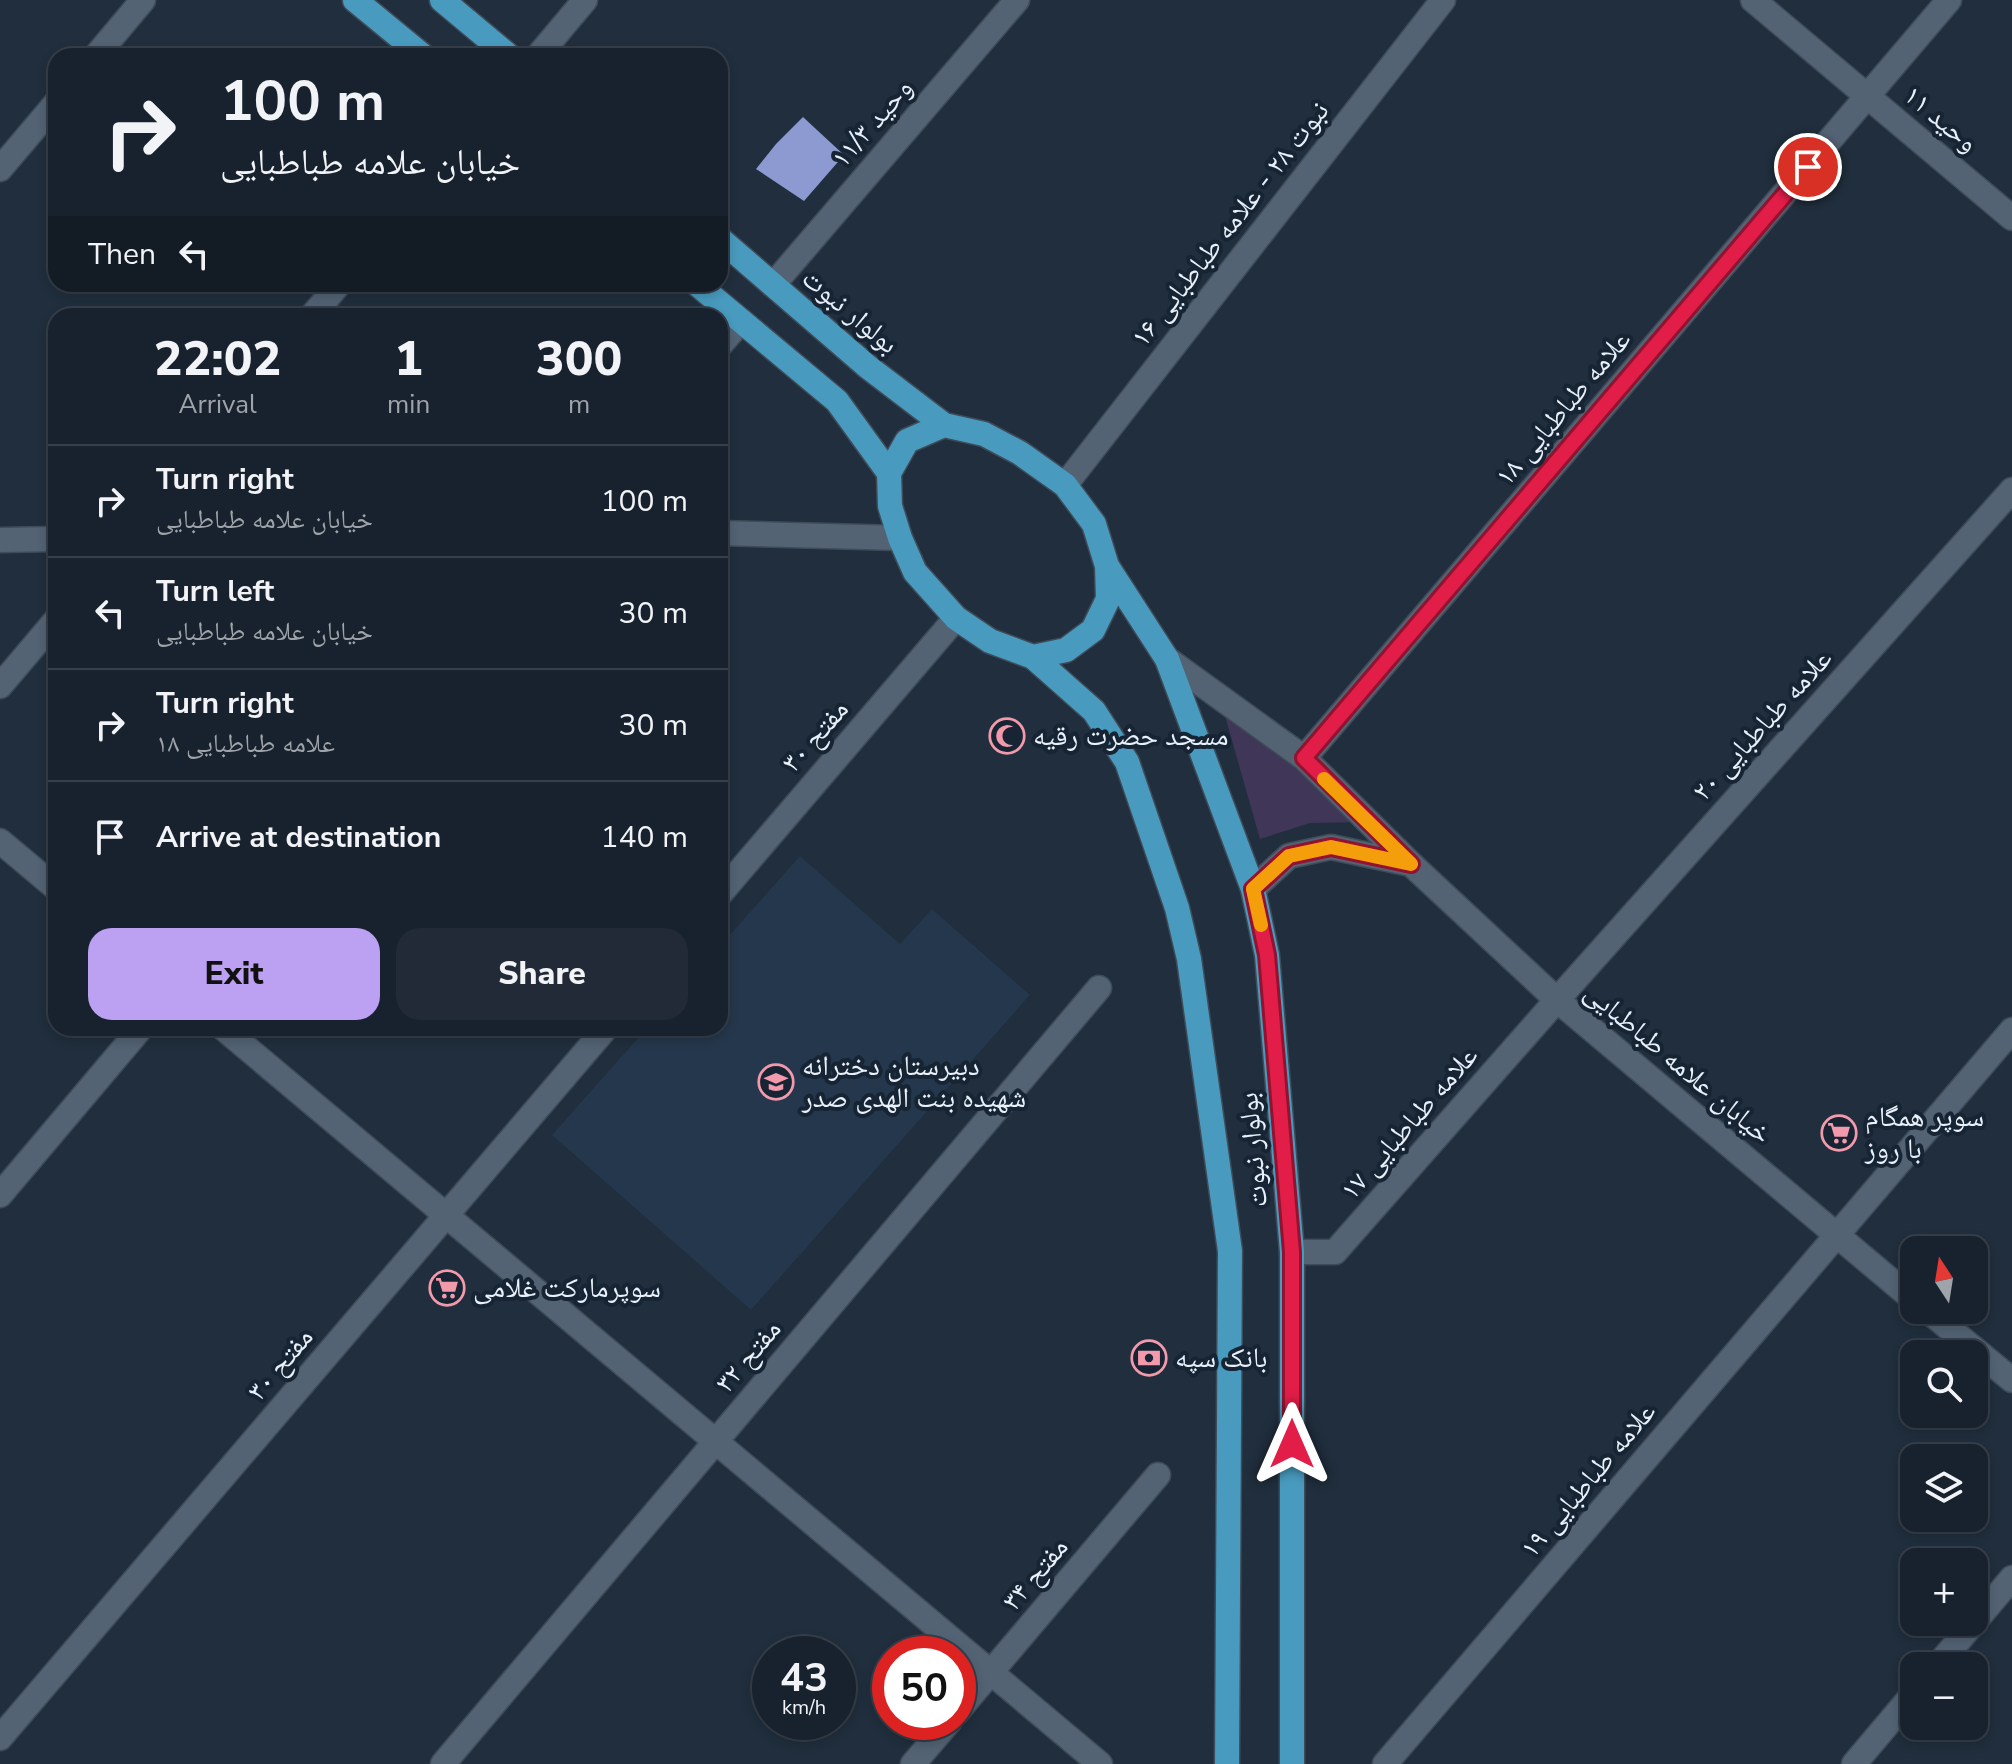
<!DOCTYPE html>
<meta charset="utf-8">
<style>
body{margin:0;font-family:"Nunito Sans","Noto Naskh Arabic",sans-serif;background:#212a36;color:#f1f3f6;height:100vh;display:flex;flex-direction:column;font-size:30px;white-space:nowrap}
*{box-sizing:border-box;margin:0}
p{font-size:26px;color:#9fa4aa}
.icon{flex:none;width:44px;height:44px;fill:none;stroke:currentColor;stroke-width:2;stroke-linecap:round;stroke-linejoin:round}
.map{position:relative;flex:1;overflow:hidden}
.details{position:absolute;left:48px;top:308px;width:680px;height:728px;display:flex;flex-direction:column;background:#18222e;border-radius:24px;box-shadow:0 4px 12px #0003,0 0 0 2px #363f4a}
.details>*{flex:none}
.hud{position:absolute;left:48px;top:48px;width:680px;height:244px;border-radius:24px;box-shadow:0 4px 12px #0003,0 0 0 2px #363f4a;background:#18222e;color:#f1f3f6;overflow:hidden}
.needle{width:52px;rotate:348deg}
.fabs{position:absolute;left:1900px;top:1236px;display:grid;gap:16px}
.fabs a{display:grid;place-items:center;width:88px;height:88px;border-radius:16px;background:#18222e;box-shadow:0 4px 12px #0003,0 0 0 2px #363f4a;font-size:40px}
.speed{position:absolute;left:752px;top:1636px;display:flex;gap:16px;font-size:40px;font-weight:700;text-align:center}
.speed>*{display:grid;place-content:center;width:104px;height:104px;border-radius:50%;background:#18222e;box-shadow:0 4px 12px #0003,0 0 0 2px #363f4a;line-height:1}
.speed small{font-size:20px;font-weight:400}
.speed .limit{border:12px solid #d22;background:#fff;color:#111}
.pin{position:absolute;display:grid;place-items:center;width:68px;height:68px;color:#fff;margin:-34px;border:4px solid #fff;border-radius:50%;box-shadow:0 2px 8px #0007}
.me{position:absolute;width:88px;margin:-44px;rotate:0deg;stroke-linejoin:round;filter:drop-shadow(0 0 6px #0008)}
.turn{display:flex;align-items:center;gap:28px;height:168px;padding:0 40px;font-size:36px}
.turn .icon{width:104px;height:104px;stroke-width:2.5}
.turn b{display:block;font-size:56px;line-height:68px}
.then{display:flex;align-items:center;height:76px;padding:0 40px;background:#0003;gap:16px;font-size:30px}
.eta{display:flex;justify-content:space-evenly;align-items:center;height:136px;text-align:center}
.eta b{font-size:48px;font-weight:800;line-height:56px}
.cta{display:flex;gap:16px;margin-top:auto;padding:16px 40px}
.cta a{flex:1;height:92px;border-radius:24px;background:#bca0f2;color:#111;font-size:32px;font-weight:800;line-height:92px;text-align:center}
.cta a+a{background:#212a36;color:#f1f3f6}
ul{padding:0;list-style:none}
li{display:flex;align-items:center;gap:24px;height:112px;padding:0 40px;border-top:2px solid #363f4a}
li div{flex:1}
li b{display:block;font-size:30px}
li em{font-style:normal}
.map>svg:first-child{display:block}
.built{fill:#25374c}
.green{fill:#403657}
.building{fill:#8d9ad1}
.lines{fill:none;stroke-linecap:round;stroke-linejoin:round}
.minor-casing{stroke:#3f4b58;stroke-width:27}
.major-casing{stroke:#3f4b58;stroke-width:27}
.minor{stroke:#536374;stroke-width:24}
.major{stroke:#489abe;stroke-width:24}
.route-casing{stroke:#92132f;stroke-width:20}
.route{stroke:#e11d48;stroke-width:14}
.slow{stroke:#f59e0b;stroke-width:14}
.labels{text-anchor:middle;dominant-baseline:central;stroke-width:8;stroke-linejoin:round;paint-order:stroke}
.street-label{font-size:28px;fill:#e8f1fb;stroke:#162433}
.poi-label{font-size:28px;fill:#e8f1fb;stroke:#162433;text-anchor:start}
</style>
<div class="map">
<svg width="2012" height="1764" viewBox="0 0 2012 1764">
<rect width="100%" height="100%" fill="#202e3d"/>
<!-- built -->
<path class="built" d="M800 856 900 944 932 909 1030 995 751 1310 552 1135 647 1028H720V946Z"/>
<!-- green -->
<path class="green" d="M1223 709 1362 822 1310 823 1260 839Z"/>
<!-- building -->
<path class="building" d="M803 117 844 155 804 201 756 169 776 144Z"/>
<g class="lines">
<defs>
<path id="minor" d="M1753 0 2012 218
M96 56 143 0
M538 56 585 0
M0 169 56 103
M773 285 1017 0
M312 316 339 284
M720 345 741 321
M1065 485 1443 0
M720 533 900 538
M0 540 56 539
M1167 659 1304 758 1411 864 1557 1000 1914 1300
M0 686 56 620
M1304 758 1949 0
M0 841 56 888
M1253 889 1289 856 1331 847 1411 864
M720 894 956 618
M223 1028 1100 1764
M0 1195 141 1028
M1292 1252H1335L1557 1000 2012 490
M1927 1310 2012 1380
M1937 1666 2012 1578
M958 1711 1158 1475
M0 1738 606 1028
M443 1764 1099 988
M913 1764 949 1722
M1385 1764 2012 1030
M1854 1764 1914 1693"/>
<path id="major" d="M355 0 423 56
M442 0 509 56
M720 239 868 367 944 425
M697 284 837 401 889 473
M944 425 984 434 1020 453 1065 485 1094 524 1107 566 1108 599 1093 630 1066 650 1033 657 990 641 956 618 915 572 900 538 890 506 889 473 907 441Z
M1107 566 1167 659 1253 889 1267 955 1292 1252V1764
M1033 657 1094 711 1127 762 1177 908 1189 959 1230 1251 1227 1764"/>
</defs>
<!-- minor casing -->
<use href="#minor" class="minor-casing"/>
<!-- major casing -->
<use href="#major" class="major-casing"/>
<!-- minor -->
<use href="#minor" class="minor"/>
<!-- major -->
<use href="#major" class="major"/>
</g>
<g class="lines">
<defs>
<path id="route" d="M1292 1444V1252L1267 955 1253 889 1289 856 1331 847 1411 864 1304 758 1808 167"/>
</defs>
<!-- route casing -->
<use href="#route" class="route-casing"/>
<!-- route -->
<use href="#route" class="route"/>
<!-- slow -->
<path class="slow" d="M1261 925 1253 889 1289 856 1331 847 1411 864 1324 779"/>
</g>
<!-- icons -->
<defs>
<symbol id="mosque-ring" viewBox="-11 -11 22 22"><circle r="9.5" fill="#162433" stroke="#f29aac" stroke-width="1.5"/><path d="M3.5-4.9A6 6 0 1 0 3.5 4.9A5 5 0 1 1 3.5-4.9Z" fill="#f29aac"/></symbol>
<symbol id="school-ring" viewBox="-11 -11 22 22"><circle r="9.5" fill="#162433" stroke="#f29aac" stroke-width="1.5"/><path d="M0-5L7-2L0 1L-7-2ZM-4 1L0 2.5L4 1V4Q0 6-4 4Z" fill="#f29aac"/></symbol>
<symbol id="supermarket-ring" viewBox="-11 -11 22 22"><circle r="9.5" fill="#162433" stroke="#f29aac" stroke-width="1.5"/><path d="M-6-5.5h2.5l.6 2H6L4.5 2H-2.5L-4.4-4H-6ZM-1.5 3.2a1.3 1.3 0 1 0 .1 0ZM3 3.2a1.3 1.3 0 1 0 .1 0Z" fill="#f29aac"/></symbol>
<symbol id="bank-ring" viewBox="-11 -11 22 22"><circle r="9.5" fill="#162433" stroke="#f29aac" stroke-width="1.5"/><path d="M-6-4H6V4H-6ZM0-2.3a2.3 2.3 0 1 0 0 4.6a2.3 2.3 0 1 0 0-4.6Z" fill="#f29aac"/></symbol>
</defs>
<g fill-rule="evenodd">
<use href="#mosque-ring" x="987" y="716" width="40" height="40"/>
<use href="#school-ring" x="756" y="1062" width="40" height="40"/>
<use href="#supermarket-ring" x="1819" y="1113" width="40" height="40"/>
<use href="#supermarket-ring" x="427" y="1268" width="40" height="40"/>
<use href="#bank-ring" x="1129" y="1338" width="40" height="40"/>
</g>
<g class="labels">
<!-- street labels -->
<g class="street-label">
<text transform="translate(1941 119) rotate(40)">وحید ۱۱</text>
<text transform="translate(872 123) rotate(-49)">وحید ۱۱/۳</text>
<text transform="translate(1230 224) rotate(-52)">نبوت ۲۸ - علامه طباطبایی ۱۶</text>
<text transform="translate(850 311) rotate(40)">بولوار نبوت</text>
<text transform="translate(1563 408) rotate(-50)">علامه طباطبایی ۱۸</text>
<text transform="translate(1762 725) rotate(-48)">علامه طباطبایی ۲۰</text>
<text transform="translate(815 736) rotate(-49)">مفتح ۳۰</text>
<text transform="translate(1678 1063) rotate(40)">خیابان علامه طباطبایی</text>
<text transform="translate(1409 1123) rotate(-49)">علامه طباطبایی ۱۷</text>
<text transform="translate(1253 1150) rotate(-95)">بولوار نبوت</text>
<text transform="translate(748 1356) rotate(-50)">مفتح ۳۲</text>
<text transform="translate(280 1364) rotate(-50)">مفتح ۳۰</text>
<text transform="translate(1588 1480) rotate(-50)">علامه طباطبایی ۱۹</text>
<text transform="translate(1035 1574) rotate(-50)">مفتح ۳۴</text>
</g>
<!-- poi labels -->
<g class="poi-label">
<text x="1033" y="736">مسجد حضرت رقیه</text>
<text x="802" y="1066">دبیرستان دخترانه<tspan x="802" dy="32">شهیده بنت الهدی صدر</tspan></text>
<text x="1865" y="1117">سوپر همگام<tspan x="1865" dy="32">با روز</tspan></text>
<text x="473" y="1288">سوپرمارکت غلامی</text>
<text x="1175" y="1358">بانک سپه</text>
</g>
</g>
</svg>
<div class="fabs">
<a><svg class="needle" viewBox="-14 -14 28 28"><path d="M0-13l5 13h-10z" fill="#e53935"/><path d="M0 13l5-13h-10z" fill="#9fa4aa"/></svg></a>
<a><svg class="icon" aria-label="search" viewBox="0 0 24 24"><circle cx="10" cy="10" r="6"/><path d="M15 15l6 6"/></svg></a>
<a><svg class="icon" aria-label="layers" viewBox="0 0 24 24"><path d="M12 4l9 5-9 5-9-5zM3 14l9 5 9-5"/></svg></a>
<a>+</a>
<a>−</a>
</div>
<div class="speed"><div>43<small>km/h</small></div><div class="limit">50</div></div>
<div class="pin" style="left:1808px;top:167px;background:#d93025"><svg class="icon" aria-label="arrive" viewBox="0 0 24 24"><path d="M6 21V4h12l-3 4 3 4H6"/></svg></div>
<svg class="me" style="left:1292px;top:1444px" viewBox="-20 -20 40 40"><path d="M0-17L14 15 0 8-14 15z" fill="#e11d48" stroke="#fff" stroke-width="4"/></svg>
<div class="hud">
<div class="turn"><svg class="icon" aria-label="right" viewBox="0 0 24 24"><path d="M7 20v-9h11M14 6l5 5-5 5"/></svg><div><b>100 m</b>خیابان علامه طباطبایی</div></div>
<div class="then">Then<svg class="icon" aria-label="left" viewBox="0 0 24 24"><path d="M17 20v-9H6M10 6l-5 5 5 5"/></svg></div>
</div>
<section class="details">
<div class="eta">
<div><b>22:02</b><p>Arrival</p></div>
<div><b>1</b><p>min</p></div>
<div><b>300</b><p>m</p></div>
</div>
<ul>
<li><svg class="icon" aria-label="right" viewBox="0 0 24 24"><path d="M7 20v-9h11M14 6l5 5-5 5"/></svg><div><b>Turn right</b><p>خیابان علامه طباطبایی</p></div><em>100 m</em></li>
<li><svg class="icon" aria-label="left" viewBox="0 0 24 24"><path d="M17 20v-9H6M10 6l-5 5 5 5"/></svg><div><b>Turn left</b><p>خیابان علامه طباطبایی</p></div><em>30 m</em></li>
<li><svg class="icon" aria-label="right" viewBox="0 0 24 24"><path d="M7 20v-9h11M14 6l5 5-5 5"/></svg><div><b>Turn right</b><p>علامه طباطبایی ۱۸</p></div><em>30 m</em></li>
<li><svg class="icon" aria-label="arrive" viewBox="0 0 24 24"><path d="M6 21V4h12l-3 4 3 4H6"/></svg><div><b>Arrive at destination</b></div><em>140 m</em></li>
</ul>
<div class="cta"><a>Exit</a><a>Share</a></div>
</section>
</div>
